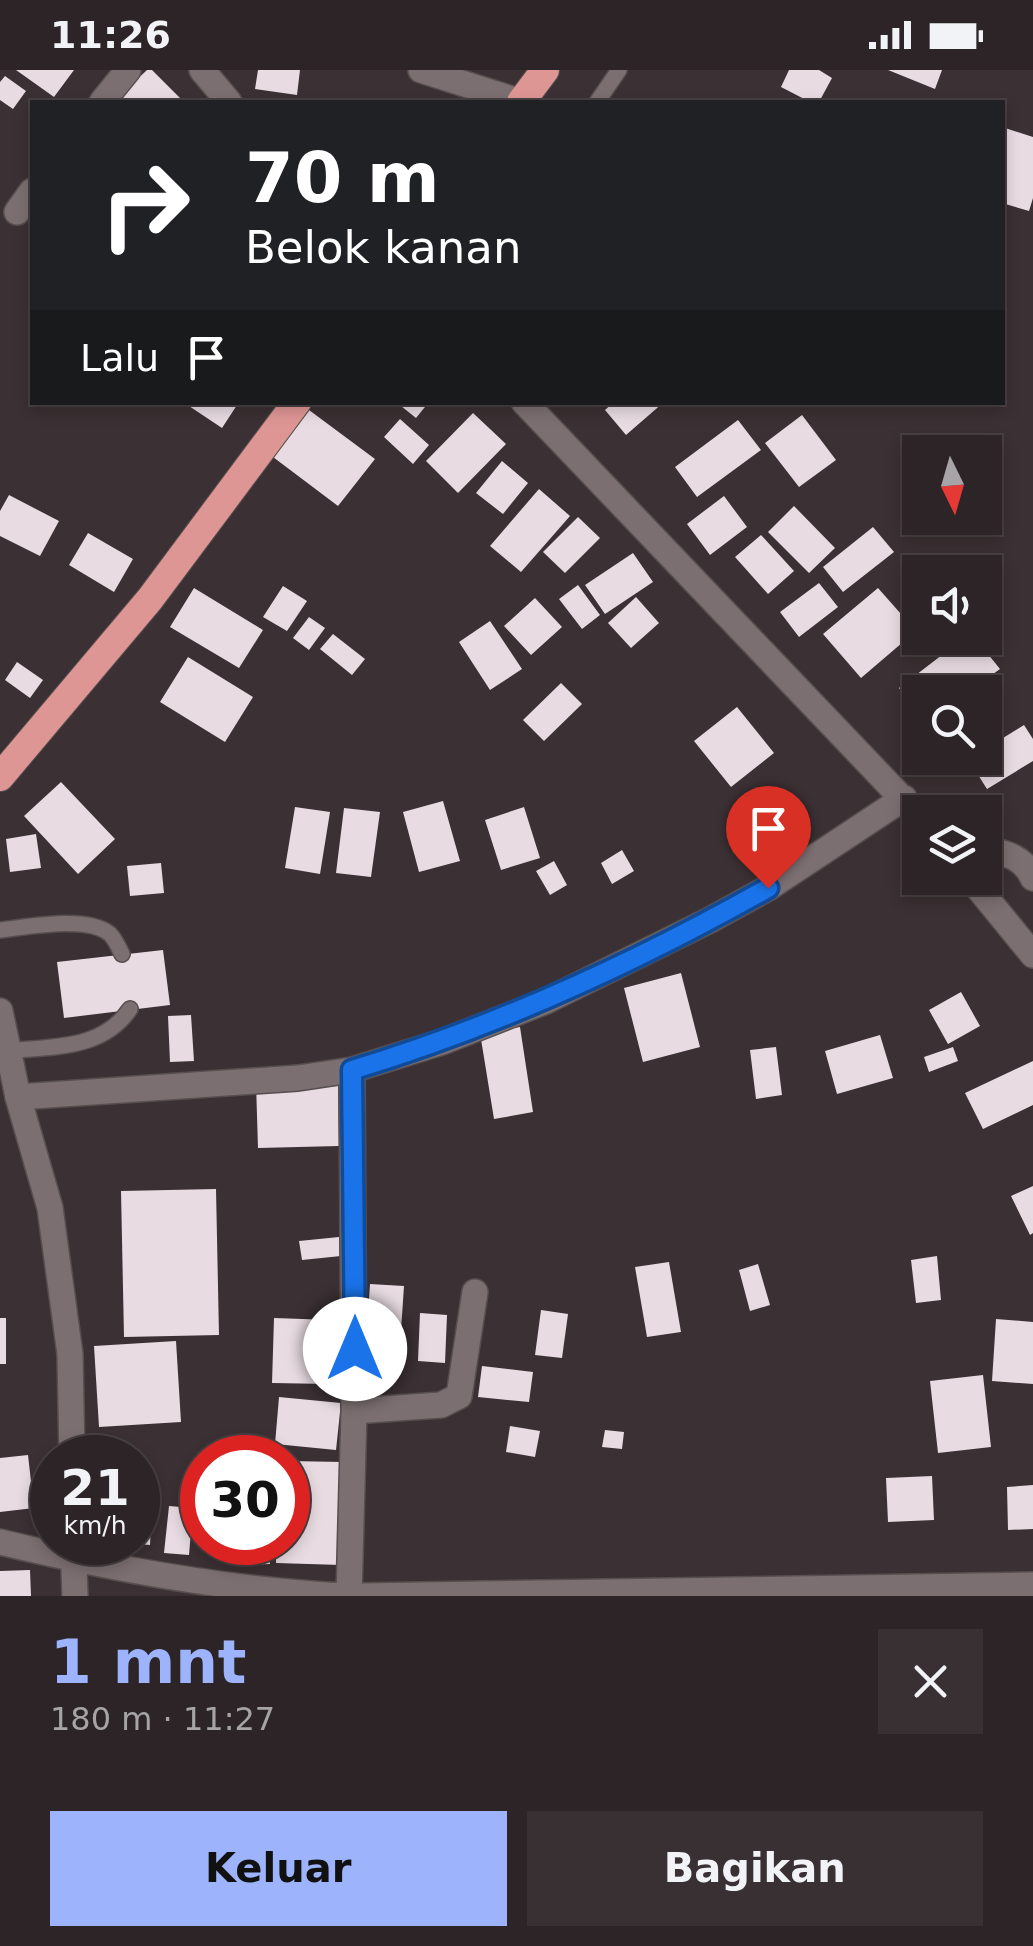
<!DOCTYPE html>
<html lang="id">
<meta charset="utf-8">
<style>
body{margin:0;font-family:"DejaVu Sans",sans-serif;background:#383032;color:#f1f3f6;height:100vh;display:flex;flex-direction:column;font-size:38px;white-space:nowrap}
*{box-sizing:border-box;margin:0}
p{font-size:32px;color:#a6a4a7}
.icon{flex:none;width:55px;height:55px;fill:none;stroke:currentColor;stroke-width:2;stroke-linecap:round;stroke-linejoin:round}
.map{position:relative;height:1526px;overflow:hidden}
.drawer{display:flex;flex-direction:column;background:#2c2426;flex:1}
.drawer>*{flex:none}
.hud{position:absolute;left:30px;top:30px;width:975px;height:305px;border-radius:0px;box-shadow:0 5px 15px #0003,0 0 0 2px #484143;background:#202124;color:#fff;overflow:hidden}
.needle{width:65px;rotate:175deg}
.fabs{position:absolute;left:902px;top:365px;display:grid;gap:20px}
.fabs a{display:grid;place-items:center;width:100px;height:100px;border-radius:0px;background:#2c2426;box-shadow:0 5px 15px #0003,0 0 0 2px #484143;font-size:50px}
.speed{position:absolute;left:30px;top:1365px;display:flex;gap:20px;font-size:50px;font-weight:700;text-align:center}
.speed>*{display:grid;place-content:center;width:130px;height:130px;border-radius:50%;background:#2c2426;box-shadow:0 5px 15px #0003,0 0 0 2px #484143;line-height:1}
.speed small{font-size:25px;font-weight:400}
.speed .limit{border:15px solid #d22;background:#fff;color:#111}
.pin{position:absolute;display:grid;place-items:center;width:85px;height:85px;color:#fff;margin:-102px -42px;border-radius:50% 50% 50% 0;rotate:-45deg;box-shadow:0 0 10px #0007}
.pin .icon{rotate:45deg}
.me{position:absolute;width:110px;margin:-55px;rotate:0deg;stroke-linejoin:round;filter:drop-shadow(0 0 8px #0008)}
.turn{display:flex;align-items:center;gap:35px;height:210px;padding:0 50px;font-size:45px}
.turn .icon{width:130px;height:130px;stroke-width:2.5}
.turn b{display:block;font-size:70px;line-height:85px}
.then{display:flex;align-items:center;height:95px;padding:0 50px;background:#0003;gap:20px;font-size:38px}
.round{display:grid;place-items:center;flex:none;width:105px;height:105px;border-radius:0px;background:#383032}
.summary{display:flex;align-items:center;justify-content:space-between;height:170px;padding:0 50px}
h1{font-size:60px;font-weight:800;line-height:75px;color:#9db4fd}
.cta{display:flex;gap:20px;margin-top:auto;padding:20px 50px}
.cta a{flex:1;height:115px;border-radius:0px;background:#9db4fd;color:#111;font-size:40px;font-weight:800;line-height:115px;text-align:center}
.cta a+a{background:#383032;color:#f1f3f6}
.status{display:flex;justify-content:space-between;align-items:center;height:70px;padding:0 50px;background:#2c2426;direction:ltr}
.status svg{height:28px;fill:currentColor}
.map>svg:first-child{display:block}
.building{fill:#e8dbe2}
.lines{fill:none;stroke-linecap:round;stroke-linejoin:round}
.service-casing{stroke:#574e4f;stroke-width:18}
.minor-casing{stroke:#574e4f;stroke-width:28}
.tertiary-casing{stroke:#574e4f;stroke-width:28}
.trunk-casing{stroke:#574e4f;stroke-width:30}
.service{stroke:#7c6f71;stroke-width:15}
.minor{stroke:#7c6f71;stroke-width:25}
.tertiary{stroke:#7c6f71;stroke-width:25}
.trunk{stroke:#de9694;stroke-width:28}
.route-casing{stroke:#114b97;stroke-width:25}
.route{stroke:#1a73e8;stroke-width:18}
</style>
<div class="status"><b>11:26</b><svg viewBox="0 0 49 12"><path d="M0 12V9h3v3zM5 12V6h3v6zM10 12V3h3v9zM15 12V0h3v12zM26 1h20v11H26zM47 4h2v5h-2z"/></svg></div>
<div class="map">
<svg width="1033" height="1526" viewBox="0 0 1033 1526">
<rect width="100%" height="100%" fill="#3b3033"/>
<!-- building -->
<path class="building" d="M16 0H74L54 27Z
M147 0H152L184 32H113Z
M258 0H300L297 25 255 19Z
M789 0H819L832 8 819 32H810L781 17Z
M888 0H942L935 19Z
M5 6 26 21 13 39 0 30V12Z
M1002 57 1033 67V128L1029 141 1002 133Z
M183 332H239L222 358Z
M396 332H429L416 348Z
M614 332H664L626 365 605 340Z
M309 340 375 389 338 436 273 387Z
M473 343 506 374 458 423 426 391Z
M802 345 836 390 799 417 765 373Z
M400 349 429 375 413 394 384 367Z
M738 350 761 380 697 427 675 397Z
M502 391 528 413 503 444 476 423Z
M539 419 570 446 521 502 490 476Z
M9 425 59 451 40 486 0 466V441Z
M724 426 747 457 710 485 687 454Z
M794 436 835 478 809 503 768 462Z
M578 447 600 468 565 503 543 482Z
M873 457 894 482 843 522 823 497Z
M88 463 133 489 114 522 69 495Z
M761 465 794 501 768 524 735 487Z
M633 483 653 512 605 544 585 515Z
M819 513 838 537 799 567 780 542Z
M578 515 600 545 582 559 559 529Z
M283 516 307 531 287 561 263 547Z
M194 518 263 560 239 598 170 557Z
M878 518 916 561 861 608 823 564Z
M636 527 659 553 631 578 608 553Z
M535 528 562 557 531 585 504 556Z
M309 547 325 558 309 580 293 568Z
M490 551 522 599 490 620 459 572Z
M333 564 365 589 352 605 320 579Z
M964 568H975L1000 599 968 622H920V645L899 618Z
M188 587 253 627 225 672 160 632Z
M17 592 43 610 30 628 5 610Z
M561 613 582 634 544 671 523 650Z
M737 637 774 683 731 717 694 671Z
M1024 655 1033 669V691L987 719 968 689 985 688V679Z
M61 712 115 769 78 804 24 746Z
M443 731 460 791 419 802 403 742Z
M295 737 330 742 320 804 285 798Z
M524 737 540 788 501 800 485 750Z
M344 738 380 742 371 807 336 803Z
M36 764 41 798 10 802 6 769Z
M622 780 634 801 612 814 601 793Z
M554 791 567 815 550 825 536 801Z
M161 793 164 823 130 826 127 796Z
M163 880 170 935 64 948 57 892Z
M681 903 700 977 643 992 624 918Z
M961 922 980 956 948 974 929 940Z
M191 945 194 991 170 992 168 946Z
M520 957 533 1042 494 1049 480 963Z
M880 965 893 1008 837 1024 825 981Z
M776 977 782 1025 756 1029 750 980Z
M953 977 958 991 929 1002 924 987Z
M1033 991V1035L983 1059 965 1023Z
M338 1010 339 1076 258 1078 256 1013Z
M1033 1116V1163L1030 1165 1011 1126Z
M216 1119 219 1265 124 1267 121 1121Z
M339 1167 341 1186 302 1190 299 1171Z
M937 1186 941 1230 916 1233 911 1190Z
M669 1192 681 1262 647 1267 635 1197Z
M758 1194 770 1235 750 1241 739 1200Z
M370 1214 404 1216 398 1305 364 1303Z
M541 1240 568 1244 562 1288 535 1285Z
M420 1243 447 1245 445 1293 418 1291Z
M0 1248H6V1294H0Z
M274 1248 331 1250 329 1314 272 1313Z
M996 1249 1033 1252V1314L992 1311Z
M176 1271 181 1352 99 1357 94 1276Z
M482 1296 533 1302 529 1332 478 1327Z
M983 1305 991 1377 938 1383 930 1311Z
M279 1327 341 1333 336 1380 275 1374Z
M510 1356 540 1361 535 1387 506 1382Z
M605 1360 624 1362 622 1379 602 1377Z
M28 1385 34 1438 0 1442V1388Z
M288 1391 343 1392 341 1495 276 1493V1472H288Z
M932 1406 934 1450 888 1452 886 1408Z
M1033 1415V1459L1008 1460 1007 1417Z
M169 1436 193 1438 189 1485 164 1483Z
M138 1453 151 1454 150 1475 138 1474Z
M228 1472H269L270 1494 228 1495Z
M30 1500 31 1526H0V1501Z"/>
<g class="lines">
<defs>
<path id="service" d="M597 32 619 0
M0 860C28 857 87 845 110 864 115 869 119 878 122 884
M8 981C54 976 102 980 130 939"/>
<path id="minor" d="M202 0 229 32
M421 0 521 32
M102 32 128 0
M17 142 32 121
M524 332 920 747
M985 780C1006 782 1024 788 1033 808
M970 808 1033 885
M352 1000 354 1341
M18 1027 298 1008 352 1000 442 972 546 931 710 850 768 818 904 728
M0 1472C112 1499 229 1520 345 1526
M349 1526 354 1341 441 1335 459 1326 475 1222
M362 1526 1033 1515"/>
<path id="tertiary" d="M0 941 18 1027 50 1138 70 1284 72 1388
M73 1472 75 1526"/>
<path id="trunk" d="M521 32 545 0
M0 707 150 529 297 332"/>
</defs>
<!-- service casing -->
<use href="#service" class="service-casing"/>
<!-- minor casing -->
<use href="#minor" class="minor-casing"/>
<!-- tertiary casing -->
<use href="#tertiary" class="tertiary-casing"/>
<!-- trunk casing -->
<use href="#trunk" class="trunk-casing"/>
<!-- service -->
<use href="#service" class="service"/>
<!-- minor -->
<use href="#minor" class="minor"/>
<!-- tertiary -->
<use href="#tertiary" class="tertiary"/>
<!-- trunk -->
<use href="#trunk" class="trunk"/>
</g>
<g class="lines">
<defs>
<path id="route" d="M355 1279 352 1000C498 956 635 893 768 818"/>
</defs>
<!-- route casing -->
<use href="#route" class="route-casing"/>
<!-- route -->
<use href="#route" class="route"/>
</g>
</svg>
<div class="fabs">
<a><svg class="needle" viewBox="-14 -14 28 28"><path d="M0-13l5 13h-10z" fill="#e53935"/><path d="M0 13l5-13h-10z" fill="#a6a4a7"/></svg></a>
<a><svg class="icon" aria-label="sound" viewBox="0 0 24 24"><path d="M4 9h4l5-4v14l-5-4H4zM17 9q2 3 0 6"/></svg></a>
<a><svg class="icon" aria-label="search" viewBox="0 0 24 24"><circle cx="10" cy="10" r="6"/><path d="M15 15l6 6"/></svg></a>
<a><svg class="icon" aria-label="layers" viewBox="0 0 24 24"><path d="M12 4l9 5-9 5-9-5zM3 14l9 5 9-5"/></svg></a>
</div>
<div class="speed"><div>21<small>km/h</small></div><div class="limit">30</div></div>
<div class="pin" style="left:768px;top:818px;background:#d93025"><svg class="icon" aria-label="arrive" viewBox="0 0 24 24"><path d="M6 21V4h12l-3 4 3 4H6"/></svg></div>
<svg class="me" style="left:355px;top:1279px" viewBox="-20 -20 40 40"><circle r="19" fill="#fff"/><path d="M0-13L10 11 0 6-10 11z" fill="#1a73e8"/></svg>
<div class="hud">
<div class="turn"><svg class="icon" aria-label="right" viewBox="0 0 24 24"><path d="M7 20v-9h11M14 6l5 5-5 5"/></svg><div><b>70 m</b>Belok kanan</div></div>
<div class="then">Lalu<svg class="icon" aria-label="arrive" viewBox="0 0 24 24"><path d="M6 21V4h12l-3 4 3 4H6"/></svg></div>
</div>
</div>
<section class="drawer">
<div class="summary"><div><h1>1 mnt</h1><p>180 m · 11:27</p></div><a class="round"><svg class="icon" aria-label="close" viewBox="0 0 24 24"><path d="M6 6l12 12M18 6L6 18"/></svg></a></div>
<div class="cta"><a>Keluar</a><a>Bagikan</a></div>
</section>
